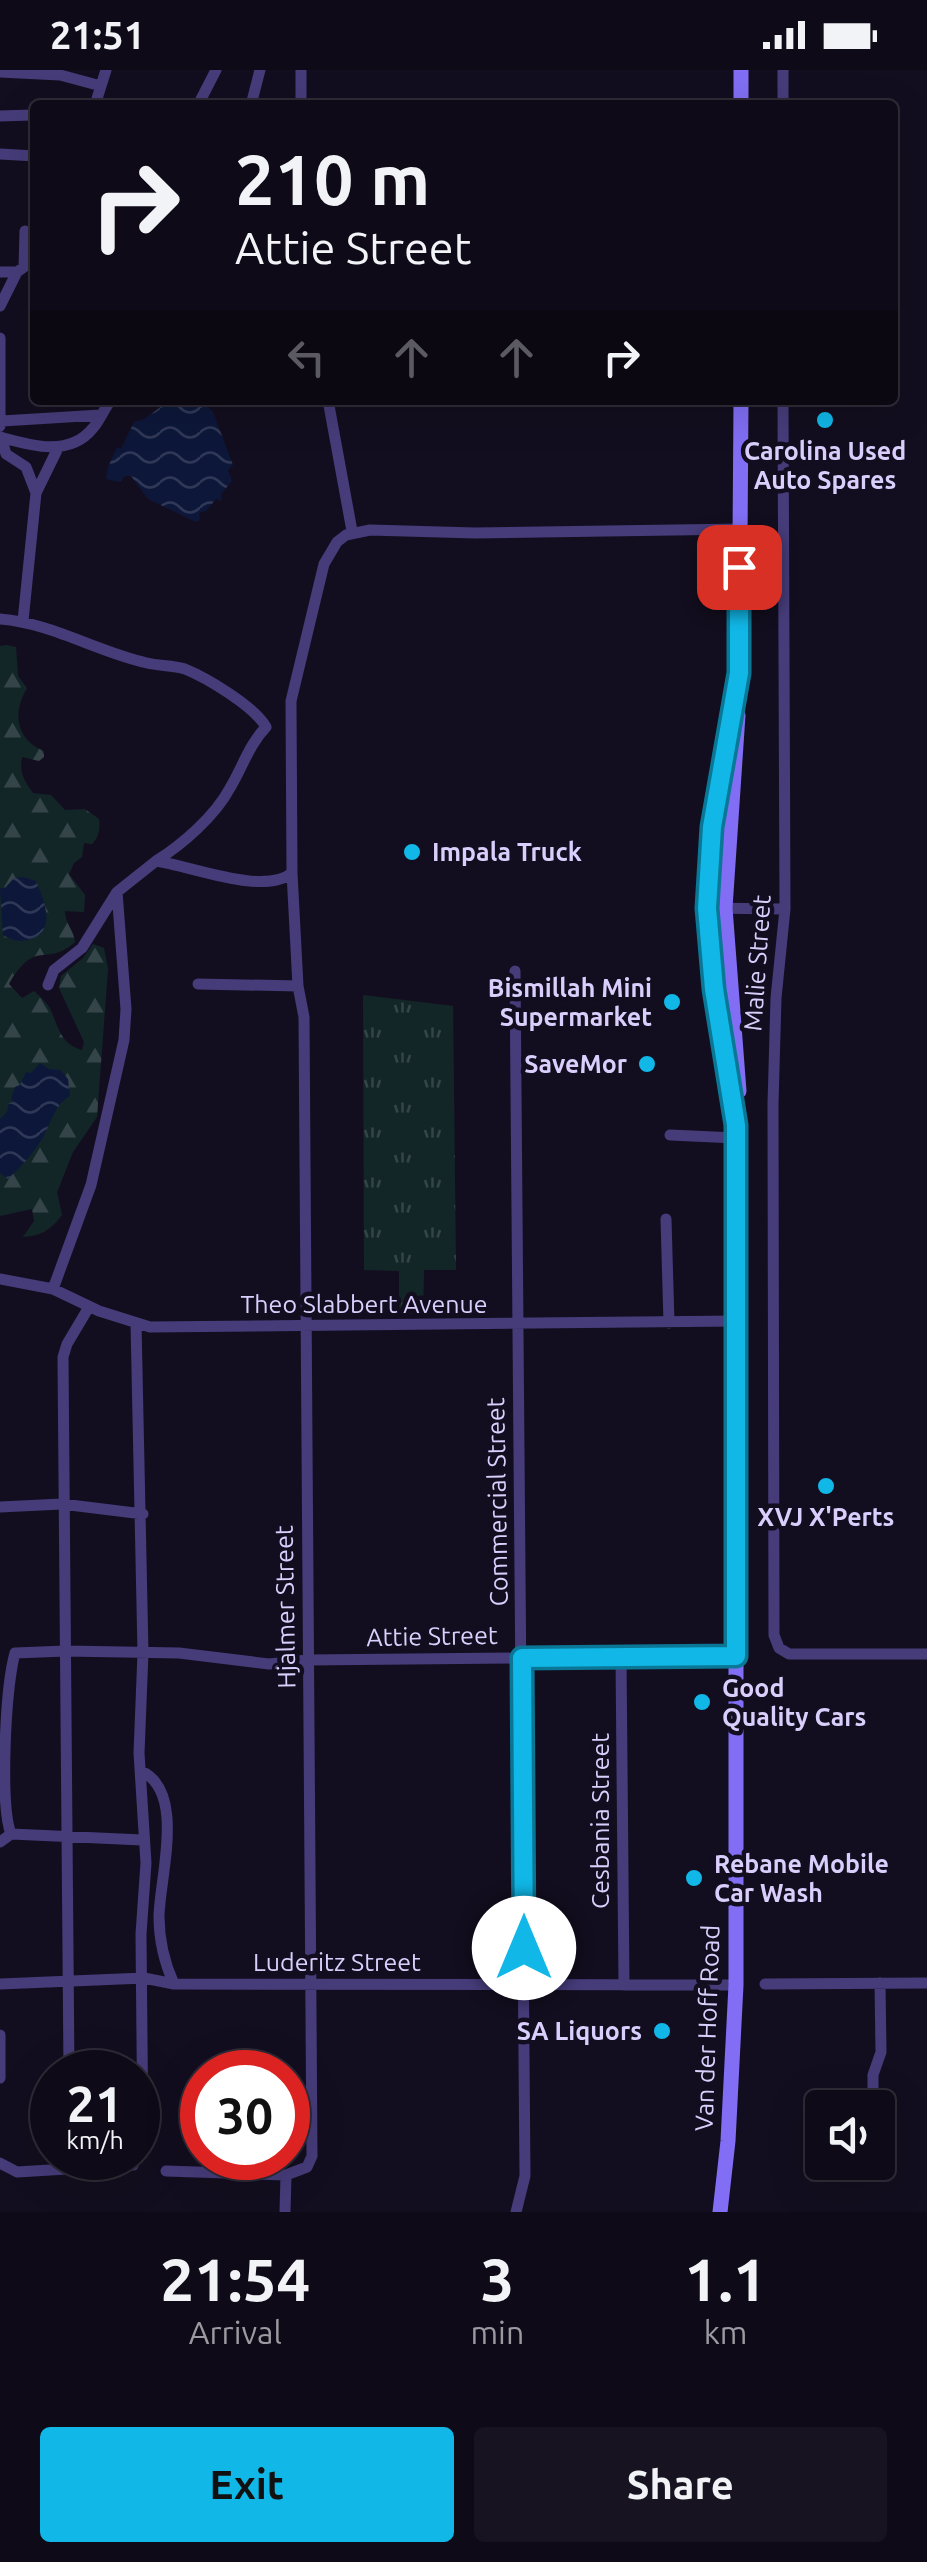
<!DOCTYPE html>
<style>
body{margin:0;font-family:Ubuntu,sans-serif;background:#171320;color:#f1f3f6;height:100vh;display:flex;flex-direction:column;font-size:38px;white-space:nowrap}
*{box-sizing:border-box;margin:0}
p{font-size:32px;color:#9b9aa1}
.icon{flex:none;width:55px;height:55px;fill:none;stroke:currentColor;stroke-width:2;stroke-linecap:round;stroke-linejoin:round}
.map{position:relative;height:2142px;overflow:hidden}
.sheet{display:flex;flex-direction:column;background:#0e0a17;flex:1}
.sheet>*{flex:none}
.banner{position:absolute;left:30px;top:30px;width:868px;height:305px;border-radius:10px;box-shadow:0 10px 40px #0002,0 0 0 2px #2e2b36;background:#0e0a17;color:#f1f3f6;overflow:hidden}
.tools{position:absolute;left:805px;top:2020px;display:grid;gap:20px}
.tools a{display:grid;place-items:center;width:90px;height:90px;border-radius:10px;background:#0e0a17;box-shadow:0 10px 40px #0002,0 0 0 2px #2e2b36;font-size:50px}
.speed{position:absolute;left:30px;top:1980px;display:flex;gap:20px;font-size:50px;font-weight:700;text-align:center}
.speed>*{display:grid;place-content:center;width:130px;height:130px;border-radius:50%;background:#0e0a17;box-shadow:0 10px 40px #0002,0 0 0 2px #2e2b36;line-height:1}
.speed small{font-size:25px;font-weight:400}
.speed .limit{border:15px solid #d22;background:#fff;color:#111}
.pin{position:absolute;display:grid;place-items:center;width:85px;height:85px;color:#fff;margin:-42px;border-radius:20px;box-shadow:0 5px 15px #0006}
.me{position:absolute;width:110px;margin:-55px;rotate:0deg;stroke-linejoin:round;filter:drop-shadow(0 0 8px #0008)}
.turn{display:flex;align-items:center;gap:35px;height:210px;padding:0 40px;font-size:45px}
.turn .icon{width:130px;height:130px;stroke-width:2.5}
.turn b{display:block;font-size:70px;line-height:85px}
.lanes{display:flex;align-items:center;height:95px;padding:0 40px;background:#0003;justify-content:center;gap:50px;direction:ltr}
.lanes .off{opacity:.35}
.eta{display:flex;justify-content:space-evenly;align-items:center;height:170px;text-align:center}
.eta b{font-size:60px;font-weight:600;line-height:70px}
.primary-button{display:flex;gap:20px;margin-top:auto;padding:20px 40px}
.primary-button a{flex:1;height:115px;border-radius:10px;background:#11b7e6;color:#111;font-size:40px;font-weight:600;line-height:115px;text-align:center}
.primary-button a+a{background:#171320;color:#f1f3f6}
.status{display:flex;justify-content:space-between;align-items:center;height:70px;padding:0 50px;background:#0e0a17;direction:ltr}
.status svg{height:28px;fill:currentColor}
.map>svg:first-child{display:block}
.grass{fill:url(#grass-tufts)}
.forest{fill:url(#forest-firs)}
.water{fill:url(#water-waves)}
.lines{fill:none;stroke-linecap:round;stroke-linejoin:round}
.street{stroke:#463c7a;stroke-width:11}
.secondary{stroke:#816ef4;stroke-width:15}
.route-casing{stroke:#0b7796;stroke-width:25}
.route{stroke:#11b7e6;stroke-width:18}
.poi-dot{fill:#11b7e6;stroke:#130e1f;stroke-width:4}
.labels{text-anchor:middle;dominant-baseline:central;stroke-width:9;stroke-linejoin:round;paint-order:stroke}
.poi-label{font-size:25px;font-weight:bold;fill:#dacffc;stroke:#130e1f;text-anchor:start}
.street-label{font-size:25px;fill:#dacffc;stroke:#130e1f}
</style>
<div class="status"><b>21:51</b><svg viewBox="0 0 49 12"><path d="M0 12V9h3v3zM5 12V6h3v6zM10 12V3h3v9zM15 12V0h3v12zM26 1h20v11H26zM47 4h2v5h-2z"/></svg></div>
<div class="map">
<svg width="927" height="2142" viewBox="0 0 927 2142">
<defs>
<pattern id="grass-tufts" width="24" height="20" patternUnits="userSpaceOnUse" patternTransform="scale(2.5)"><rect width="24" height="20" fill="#122628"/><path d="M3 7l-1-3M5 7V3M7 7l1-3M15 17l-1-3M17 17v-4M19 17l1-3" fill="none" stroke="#344448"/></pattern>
<pattern id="forest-firs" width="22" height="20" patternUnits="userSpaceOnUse" patternTransform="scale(2.5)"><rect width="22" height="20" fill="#122628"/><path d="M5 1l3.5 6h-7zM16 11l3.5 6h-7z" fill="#344448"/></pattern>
<pattern id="water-waves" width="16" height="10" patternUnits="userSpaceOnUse" patternTransform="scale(2.5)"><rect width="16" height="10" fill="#0d1739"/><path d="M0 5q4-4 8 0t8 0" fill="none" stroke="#303857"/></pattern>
</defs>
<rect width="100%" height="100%" fill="#130e1f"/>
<!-- grass -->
<path class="grass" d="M363 925 453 936 456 1200H424L423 1244H399V1201L364 1200Z"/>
<!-- forest -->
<path class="forest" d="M6 575 16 577 18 606 27 618C12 643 16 670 44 681V687L39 691 22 687C19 703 24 710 33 723L51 725 65 740 85 739 99 749C100 759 99 767 92 774L84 773 82 787 74 793 69 804 85 825 84 842 65 841C65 854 74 860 75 872 46 898 36 867 9 914L22 928 34 921C41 928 48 933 51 941 59 959 61 974 82 980L84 972 59 918 61 906 83 888 93 874 104 878 108 899 97 1047 73 1082 57 1122 62 1145C51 1159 42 1166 23 1167L34 1151 32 1139 0 1146V576Z"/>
<!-- water -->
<path class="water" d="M181 330 205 334 213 342 233 395 228 400 232 411 221 424 222 431 216 429 206 441 199 443 200 450 196 452 148 429 131 406H125L119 412 106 409 108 397 117 377 121 379 134 352 144 349 166 333Z
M23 807 36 811C43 828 57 859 33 868 21 873 13 871 3 865L0 818H5L14 808Z
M40 993 49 999 60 1000 68 1009 70 1026C55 1034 51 1053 42 1069 32 1086 18 1099 8 1109L0 1103V1049L7 1042 9 1033 13 1032 11 1029 15 1017 20 1015 26 1002 31 1003Z"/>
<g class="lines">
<!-- street -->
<path class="street" d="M301 0V35
M0 2 60 5 101 16
M95 35 106 0
M198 35 216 0
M251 35 260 0
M783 35V0
M0 46 32 45
M0 84 35 86
M0 202H17L24 197 25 161
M0 236 17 202
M0 268V356
M328 330 352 461
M783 330 785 839 776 928 773 1034 774 1565 779 1578 789 1584H927
M2 351 100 345
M0 367C32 376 70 387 93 358 100 350 104 339 111 330
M1 367 6 384 26 397 36 423 23 551
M36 423 58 378
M0 549C52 553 97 582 147 593 159 596 173 595 185 599 207 608 254 636 266 657 249 675 243 696 230 718 215 746 183 774 156 791
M707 838 785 839
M515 901 525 2106 516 2142
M198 914 298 916
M48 915 54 900 82 878 117 822 156 791C191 796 264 826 292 803L291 631 324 494 337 472 346 465 370 460 475 463 740 459
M670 1065 736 1068
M666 1149 669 1253
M0 1209 53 1219 99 1241 150 1257 737 1251
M53 1219 91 1115 124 970 126 939 117 822
M136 1253 143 1583 139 1683 146 1793 141 1864 143 2075 138 2086
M0 1437 62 1434 143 1444
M621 1587 624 1915
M141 1701C186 1721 160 1806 159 1846 159 1870 164 1892 174 1914
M11 1764C0 1736 5 1618 15 1583L66 1581 179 1583 269 1594 308 1590 736 1586
M0 1772 11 1764 142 1770
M0 1914 144 1908 174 1914 736 1915
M765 1914 927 1913
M0 1965V2008
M69 2002 63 1287 67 1274 89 1237
M873 2038V2005L881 1982 880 1913
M0 2093 17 2102 133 2095 136 2088
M166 2101 286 2105
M285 2142 286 2105 307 2097 312 2086 304 947 298 916 292 803"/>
<!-- secondary -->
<path class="secondary" d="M741 35V0
M739 612 741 330
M738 645 725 838 739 1021
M720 2142 728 2071 736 1915V1068L714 919 707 838 712 757 739 603"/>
</g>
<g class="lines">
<defs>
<path id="route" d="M524 1878 522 1588 736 1586V1055L714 919 707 838 712 757 739 603V497"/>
</defs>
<!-- route casing -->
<use href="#route" class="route-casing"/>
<!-- route -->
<use href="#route" class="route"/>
</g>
<!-- markers -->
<g class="poi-dot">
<circle cx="825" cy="350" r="10"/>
<circle cx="412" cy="782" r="10"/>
<circle cx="672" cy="932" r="10"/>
<circle cx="647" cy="994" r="10"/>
<circle cx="826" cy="1416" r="10"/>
<circle cx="702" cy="1632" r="10"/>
<circle cx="694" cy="1808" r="10"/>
<circle cx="662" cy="1961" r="10"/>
</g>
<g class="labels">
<!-- poi labels -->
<g class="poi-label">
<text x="825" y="381" text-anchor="middle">Carolina Used<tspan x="825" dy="29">Auto Spares</tspan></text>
<text x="432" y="782">Impala Truck</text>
<text x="652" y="918" text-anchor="end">Bismillah Mini<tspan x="652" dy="29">Supermarket</tspan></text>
<text x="627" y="994" text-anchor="end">SaveMor</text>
<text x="826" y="1447" text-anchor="middle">XVJ X'Perts</text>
<text x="722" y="1618">Good<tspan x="722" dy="29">Quality Cars</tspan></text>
<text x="714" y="1794">Rebane Mobile<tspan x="714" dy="29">Car Wash</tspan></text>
<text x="642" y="1961" text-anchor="end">SA Liquors</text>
</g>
<!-- street labels -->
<g class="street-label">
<text transform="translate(757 893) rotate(-86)">Malie Street</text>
<text x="364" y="1234">Theo Slabbert Avenue</text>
<text transform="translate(497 1432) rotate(-91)">Commercial Street</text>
<text transform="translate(285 1537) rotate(-91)">Hjalmer Street</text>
<text transform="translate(432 1566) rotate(-1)">Attie Street</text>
<text transform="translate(600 1751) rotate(-90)">Cesbania Street</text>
<text x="337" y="1892">Luderitz Street</text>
<text transform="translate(707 1958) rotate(-88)">Van der Hoff Road</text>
</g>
</g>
</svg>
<div class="tools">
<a><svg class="icon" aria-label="sound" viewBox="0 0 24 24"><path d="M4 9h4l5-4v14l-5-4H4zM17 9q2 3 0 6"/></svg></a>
</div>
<div class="speed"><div>21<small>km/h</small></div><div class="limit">30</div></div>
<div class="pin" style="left:739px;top:497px;background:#d93025"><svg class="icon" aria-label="arrive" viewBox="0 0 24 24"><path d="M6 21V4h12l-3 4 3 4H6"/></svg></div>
<svg class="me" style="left:524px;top:1878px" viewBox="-20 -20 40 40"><circle r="19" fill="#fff"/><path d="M0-13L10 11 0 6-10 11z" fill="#11b7e6"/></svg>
<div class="banner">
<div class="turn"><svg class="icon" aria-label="right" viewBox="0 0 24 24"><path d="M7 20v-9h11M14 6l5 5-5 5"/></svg><div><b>210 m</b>Attie Street</div></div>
<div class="lanes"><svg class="icon off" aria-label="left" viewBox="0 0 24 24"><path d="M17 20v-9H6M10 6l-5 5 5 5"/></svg><svg class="icon off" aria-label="ahead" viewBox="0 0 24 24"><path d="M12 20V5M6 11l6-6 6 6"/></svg><svg class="icon off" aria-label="ahead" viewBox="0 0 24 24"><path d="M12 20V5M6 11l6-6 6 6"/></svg><svg class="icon" aria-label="right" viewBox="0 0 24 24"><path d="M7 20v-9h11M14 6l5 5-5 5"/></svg></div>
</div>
</div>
<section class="sheet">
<div class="eta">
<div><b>21:54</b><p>Arrival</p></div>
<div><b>3</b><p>min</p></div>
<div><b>1.1</b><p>km</p></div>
</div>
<div class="primary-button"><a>Exit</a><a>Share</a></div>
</section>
